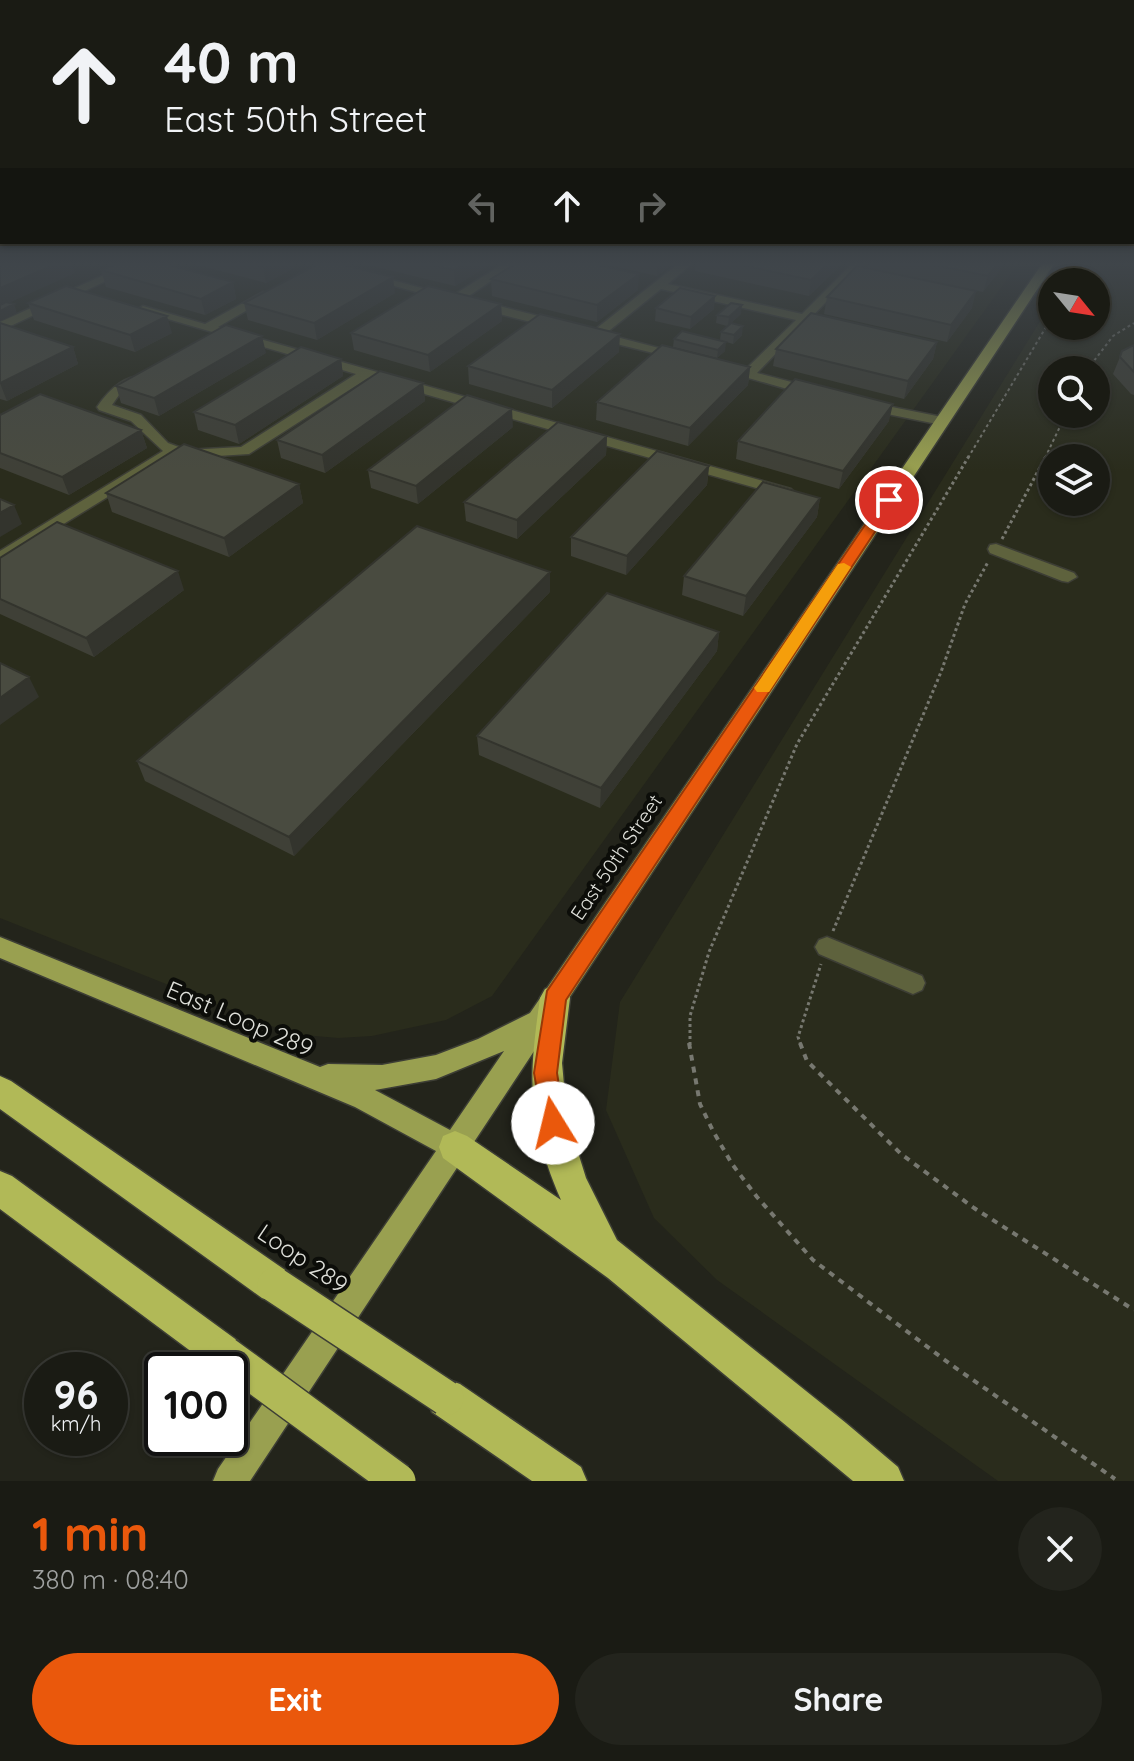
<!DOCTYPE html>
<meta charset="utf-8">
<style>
body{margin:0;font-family:Quicksand,sans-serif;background:#23241d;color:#f1f3f6;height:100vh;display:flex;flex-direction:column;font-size:30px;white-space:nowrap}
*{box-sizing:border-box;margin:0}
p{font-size:26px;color:#9fa1a0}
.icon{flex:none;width:44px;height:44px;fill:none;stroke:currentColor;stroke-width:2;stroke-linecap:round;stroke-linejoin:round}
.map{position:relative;height:1481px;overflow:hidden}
.panel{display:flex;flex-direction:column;background:#1a1b14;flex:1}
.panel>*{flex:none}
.hud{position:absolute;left:0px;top:0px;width:1134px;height:244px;box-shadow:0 2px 6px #0004,0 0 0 2px #383934;background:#1a1b14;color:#f1f3f6;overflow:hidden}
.needle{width:52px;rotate:120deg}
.controls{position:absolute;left:1038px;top:268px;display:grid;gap:16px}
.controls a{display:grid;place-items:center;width:72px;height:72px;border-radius:50%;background:#1a1b14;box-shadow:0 2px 6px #0004,0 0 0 2px #383934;font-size:40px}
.speed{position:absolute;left:24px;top:1352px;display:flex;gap:16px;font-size:40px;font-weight:700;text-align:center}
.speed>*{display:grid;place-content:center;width:104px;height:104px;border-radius:50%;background:#1a1b14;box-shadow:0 2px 6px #0004,0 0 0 2px #383934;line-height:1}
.speed small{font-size:20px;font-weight:400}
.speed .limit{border:4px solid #111;border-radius:12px;background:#fff;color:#111}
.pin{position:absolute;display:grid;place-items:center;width:68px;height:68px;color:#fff;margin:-34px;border:4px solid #fff;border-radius:50%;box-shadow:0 2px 8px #0007}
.me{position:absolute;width:88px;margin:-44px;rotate:351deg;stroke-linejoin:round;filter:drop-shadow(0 0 6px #0008)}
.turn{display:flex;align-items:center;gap:28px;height:168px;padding:0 32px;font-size:36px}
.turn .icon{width:104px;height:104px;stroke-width:2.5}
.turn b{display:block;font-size:56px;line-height:68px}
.lanes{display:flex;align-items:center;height:76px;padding:0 32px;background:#0003;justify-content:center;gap:40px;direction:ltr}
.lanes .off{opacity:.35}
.round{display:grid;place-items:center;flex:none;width:84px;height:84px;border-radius:42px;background:#23241d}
.overview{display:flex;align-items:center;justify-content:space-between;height:136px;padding:0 32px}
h1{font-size:48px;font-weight:800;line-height:60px;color:#ea580c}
.action{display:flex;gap:16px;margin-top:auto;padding:16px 32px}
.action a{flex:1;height:92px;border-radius:48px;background:#ea580c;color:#fff;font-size:32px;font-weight:800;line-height:92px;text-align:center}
.action a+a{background:#23241d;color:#f1f3f6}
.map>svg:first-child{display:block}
.built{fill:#2a2c1c;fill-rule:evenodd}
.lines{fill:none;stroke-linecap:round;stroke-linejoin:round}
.minor-casing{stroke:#3d3e35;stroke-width:3}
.major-casing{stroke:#3d3e35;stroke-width:3}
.highway-casing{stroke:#3d3e35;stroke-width:3}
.path-far2{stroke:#777870;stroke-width:2;stroke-dasharray:3 3;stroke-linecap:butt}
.path-far1{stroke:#777870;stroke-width:3;stroke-dasharray:3 3;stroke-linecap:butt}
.path{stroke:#777870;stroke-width:4;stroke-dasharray:6 6;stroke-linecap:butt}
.minor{fill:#5e623d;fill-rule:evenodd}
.major{fill:#99a050;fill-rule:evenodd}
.highway{fill:#b1b957;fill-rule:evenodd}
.highway-bridge-casing{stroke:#3d3e35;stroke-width:38;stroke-linecap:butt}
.highway-bridge{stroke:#b1b957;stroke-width:35}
.wall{fill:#3f4037}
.shaded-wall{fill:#33342d}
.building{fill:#494b40;stroke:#33342d;stroke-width:2}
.route{fill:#ea580c;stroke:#983908;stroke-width:2}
.slow{fill:#f59e0b}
.labels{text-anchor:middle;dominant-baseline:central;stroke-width:8;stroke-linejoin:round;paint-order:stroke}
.street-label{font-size:20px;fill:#ddded8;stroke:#0c0d09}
.near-street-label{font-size:24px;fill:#ddded8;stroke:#0c0d09}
</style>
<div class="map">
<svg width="1134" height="1481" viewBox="0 0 1134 1481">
<rect width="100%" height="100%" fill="#23241b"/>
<!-- built -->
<path class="built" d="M0 264H1018L492 996 446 1020 372 1036 338 1038 292 1034 0 918Z
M1076 264H1134V1481H998L717 1280 654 1218 606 1110 620 1002 1052 302V326H1096V282H1064ZM1052 370H1096V414H1052ZM1052 458H1096V502H1052Z"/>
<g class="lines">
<defs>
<path id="minor" d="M128 264H142L0 331V322Z
M315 264H333L451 296 445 300Z
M503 264H516L460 302H452V296Z
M678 264H691L668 284 802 314 852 264H863L757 373 818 389V395H808L717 369 724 365 745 370 796 320 661 289 605 334 686 355V361L592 338V332Z
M263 292 273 295 218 327 791 489 794 492 791 495H781L368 378 249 454 186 458 176 455 0 563V551L163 451 131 421 99 410 97 407C108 391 123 375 144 376V382L119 395 112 405 141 415 168 443 187 450 241 447 356 374 137 310 143 306 205 324Z
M476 300 562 322 564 325 558 329 472 307 470 304Z
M867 402 942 417 949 421 942 425 862 409 860 406Z
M996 544 1074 573 1077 577 1068 582 1062 581 990 553 988 549 990 545Z
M827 937 922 976 925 983 922 990 913 994 819 954 815 947 819 940Z"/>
<path id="major" d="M1042 264H1054L250 1481H213L218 1469 436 1151 355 1107 0 958V937L320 1067 328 1064 382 1065 436 1055 478 1039 530 1013ZM504 1051 450 1130 375 1090 436 1079Z"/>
<path id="highway" d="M555 985 565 989 570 998 562 1063 567 1117 586 1178 617 1240 846 1423 898 1467 904 1481H853L608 1278 443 1158 439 1147 443 1136 455 1131 467 1136 561 1200C527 1120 528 1082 540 998L545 989Z
M0 1076 11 1081 288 1272 293 1285 288 1298 275 1303 262 1298 0 1109Z
M0 1171 12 1176 238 1341 244 1354 238 1367 230 1371 212 1367 0 1209Z
M446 1379 460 1384 581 1467 587 1481H532L432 1412 427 1398 432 1384Z"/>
</defs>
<!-- minor casing -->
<use href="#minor" class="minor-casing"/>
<!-- major casing -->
<use href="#major" class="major-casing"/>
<!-- highway casing -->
<use href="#highway" class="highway-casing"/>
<!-- path-far2 -->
<path class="path-far2" d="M1073 282 1084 264
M1087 370 1113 336 1134 323
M968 458 1052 317
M1045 458 1066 414"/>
<!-- path-far1 -->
<path class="path-far1" d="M1002 539 1046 456
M833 931 941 672 965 604 988 562
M690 1045V1016L709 952 797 744 969 456
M801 1045 798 1037 821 964"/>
<!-- path -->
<path class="path" d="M689 1043 700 1104 713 1131 732 1164 757 1197 813 1260 950 1364 1115 1479
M800 1043 807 1061 901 1154 974 1208 1134 1310"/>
<!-- minor -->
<use href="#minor" class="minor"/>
<!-- major -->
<use href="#major" class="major"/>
<!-- highway -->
<use href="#highway" class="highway"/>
<defs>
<path id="highway-bridge" d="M275 1285 446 1398
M225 1354 398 1481"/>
</defs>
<!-- highway-bridge casing -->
<use href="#highway-bridge" class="highway-bridge-casing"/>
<!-- highway-bridge -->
<use href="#highway-bridge" class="highway-bridge"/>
</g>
<!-- wall -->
<path class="wall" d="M194 264H294V268L266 283Z
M364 264H491L455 286Z
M603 264H672L657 276Z
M696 264H842L809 296 695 271Z
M869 264H1004L983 292 868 268Z
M101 270 233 282 236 299 205 315 106 287Z
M491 279 638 290 597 322 492 296Z
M395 293 317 340 248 320 244 303Z
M827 297 972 308 947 342 824 314Z
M28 303 172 333 135 352 34 320Z
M501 304 502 321 430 372 354 350 351 333Z
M656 308 714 309 690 329 655 321Z
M741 314 731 323 742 335 733 344 720 340 721 332 727 326 716 323 717 315Z
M0 323 73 347 78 364 7 401 0 399Z
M674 339 725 351 717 358 673 347Z
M937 342 933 359 904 399 773 366 776 349Z
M1134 345V395L1131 394 1113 374 1120 357Z
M619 352 552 408 469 384 468 366Z
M266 353 159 416 121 403 116 386Z
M341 359 343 376 239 444 198 430 194 412Z
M750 367 748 385 688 446 596 420 597 402Z
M423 383 425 401 325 473 281 458 277 440Z
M0 415 141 430 147 448 69 495 0 468Z
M889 421 839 489 736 459 738 441Z
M513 427 418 504 371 488 368 470Z
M607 436 606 455 517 539 466 521 464 502Z
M709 466 707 485 626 575 571 556V537Z
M299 484 303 503 229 557 112 512 106 493Z
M820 498 817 517 743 616 682 595 684 576Z
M0 558 184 590 94 657 0 614Z
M550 592 294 856 145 781 137 761Z
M719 632 717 651 600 808 479 755 477 736Z"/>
<!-- shaded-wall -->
<path class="shaded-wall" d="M56 264H72L75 273 0 307V288Z
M268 264H294V268L266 283 263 267Z
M464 264H491L455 286 454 270Z
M657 264H672L657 276Z
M828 264H842L809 296 811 280Z
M997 264H1004L983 292 988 276Z
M639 274 638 290 597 322V305Z
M393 277 395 293 317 340 314 323Z
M233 282 236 299 205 315 201 299Z
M976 291 972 308 947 342 951 325Z
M715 296 714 309 690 329 691 317Z
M14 304 17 313 0 321V311Z
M501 304 502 321 430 372 428 355Z
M742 305 741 314 728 326 729 317Z
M167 316 172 333 135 352 130 335Z
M743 326 742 335 733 344 734 335Z
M620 334 619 352 552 408V390Z
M262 336 266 353 159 416 154 398Z
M726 342 725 351 717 358 718 350Z
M937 342 933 359 904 399 908 381Z
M73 347 78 364 7 401 0 383Z
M341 359 343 376 239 444 235 425Z
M750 367 748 385 688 446 690 428Z
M423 383 425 401 325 473 322 455Z
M893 404 889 421 839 489 843 471Z
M512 409 513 427 418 504 416 486Z
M141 430 147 448 69 495 62 477Z
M607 436 606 455 517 539V520Z
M709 466 707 485 626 575 627 556Z
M299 484 303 503 229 557 224 538Z
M820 498 817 517 743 616 746 596Z
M14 505 22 524 0 537V513Z
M178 571 184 590 94 657 86 638Z
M550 572V592L294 856 289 837Z
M719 632 717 651 600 808 601 788Z
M29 677 39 697 0 725V698Z"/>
<!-- building -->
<path class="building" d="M0 264H56L0 288Z
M116 264H165L233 282 201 299 101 270Z
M251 264H268L263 267Z
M318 264H340L393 277 314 323 244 303Z
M426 264H464L454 270Z
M515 264H593L639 274 597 305 491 279Z
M737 264H828L811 280Z
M929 264H997L988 276Z
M857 266 976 291 951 325 827 297Z
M66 286 167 316 130 335 28 303Z
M428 286 501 304 428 355 351 333Z
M680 288 715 296 691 317 656 308Z
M6 302 14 304 0 311V305Z
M731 303 742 305 729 317 717 315Z
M811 313 937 342 908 381 776 349Z
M540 314 620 334 552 390 468 366Z
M0 323 73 347 0 383Z
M731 323 743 326 734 335 721 332Z
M226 325 262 336 154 398 116 386Z
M682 331 726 342 718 350 674 339Z
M662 345 750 367 690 428 597 402Z
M1134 345V372L1120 357 1122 351Z
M301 347 341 359 235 425 194 412Z
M380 371 423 383 322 455 277 440Z
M795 379 893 404 843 471 738 441Z
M40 394 141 430 62 477 0 453V415Z
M467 395 512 409 416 486 368 470Z
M558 422 607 436 517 520 464 502Z
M184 444 299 484 224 538 106 493Z
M657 451 709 466 627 556 571 537Z
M763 482 820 498 746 596 684 576Z
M0 499 14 505 0 513Z
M57 522 178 571 86 638 0 599V558Z
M417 526 550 572 289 837 137 761Z
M607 593 719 632 601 788 477 736Z
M0 663 29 677 0 698Z"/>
<!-- sky -->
<linearGradient id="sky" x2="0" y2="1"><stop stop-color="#13140f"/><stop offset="0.56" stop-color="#3f454a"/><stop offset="1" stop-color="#3f454a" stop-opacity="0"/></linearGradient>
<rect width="1134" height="471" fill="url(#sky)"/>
<!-- route -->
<path class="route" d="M889 496 896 500 566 1000 557 1073 565 1123 562 1131 553 1135 544 1131 534 1073 547 991 884 497Z"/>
<!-- slow -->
<path class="slow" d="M844 563 851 567 769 692H757L754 688 757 684 838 564Z"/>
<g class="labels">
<!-- street labels -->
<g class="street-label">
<text transform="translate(616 857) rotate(-56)">East 50th Street</text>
</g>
<!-- near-street labels -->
<g class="near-street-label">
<text transform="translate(240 1018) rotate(23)">East Loop 289</text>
<text transform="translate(303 1258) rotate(34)">Loop 289</text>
</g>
</g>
</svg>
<div class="controls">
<a><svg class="needle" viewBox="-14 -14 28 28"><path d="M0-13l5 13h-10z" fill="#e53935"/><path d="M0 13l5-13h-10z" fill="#9fa1a0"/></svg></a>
<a><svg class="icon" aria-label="search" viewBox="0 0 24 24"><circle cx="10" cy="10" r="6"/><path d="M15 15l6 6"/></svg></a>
<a><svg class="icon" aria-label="layers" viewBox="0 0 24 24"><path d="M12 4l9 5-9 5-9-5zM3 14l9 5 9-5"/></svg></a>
</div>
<div class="speed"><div>96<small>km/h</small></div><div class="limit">100</div></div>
<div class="pin" style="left:889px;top:500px;background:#d93025"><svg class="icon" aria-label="arrive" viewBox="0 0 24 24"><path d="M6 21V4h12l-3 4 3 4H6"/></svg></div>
<svg class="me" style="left:553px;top:1123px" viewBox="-20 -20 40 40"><circle r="19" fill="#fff"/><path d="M0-13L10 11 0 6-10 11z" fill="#ea580c"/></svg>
<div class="hud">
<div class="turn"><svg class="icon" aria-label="ahead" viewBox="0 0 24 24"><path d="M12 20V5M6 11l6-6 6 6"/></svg><div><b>40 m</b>East 50th Street</div></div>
<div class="lanes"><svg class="icon off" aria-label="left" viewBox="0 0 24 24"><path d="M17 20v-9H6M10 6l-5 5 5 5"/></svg><svg class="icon" aria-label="ahead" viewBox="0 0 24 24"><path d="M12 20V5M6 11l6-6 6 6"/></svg><svg class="icon off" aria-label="right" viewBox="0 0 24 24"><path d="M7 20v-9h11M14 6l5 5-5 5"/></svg></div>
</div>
</div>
<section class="panel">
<div class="overview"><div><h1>1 min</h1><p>380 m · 08:40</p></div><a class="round"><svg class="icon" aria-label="close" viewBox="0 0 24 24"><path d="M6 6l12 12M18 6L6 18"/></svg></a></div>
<div class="action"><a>Exit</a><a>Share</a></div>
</section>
